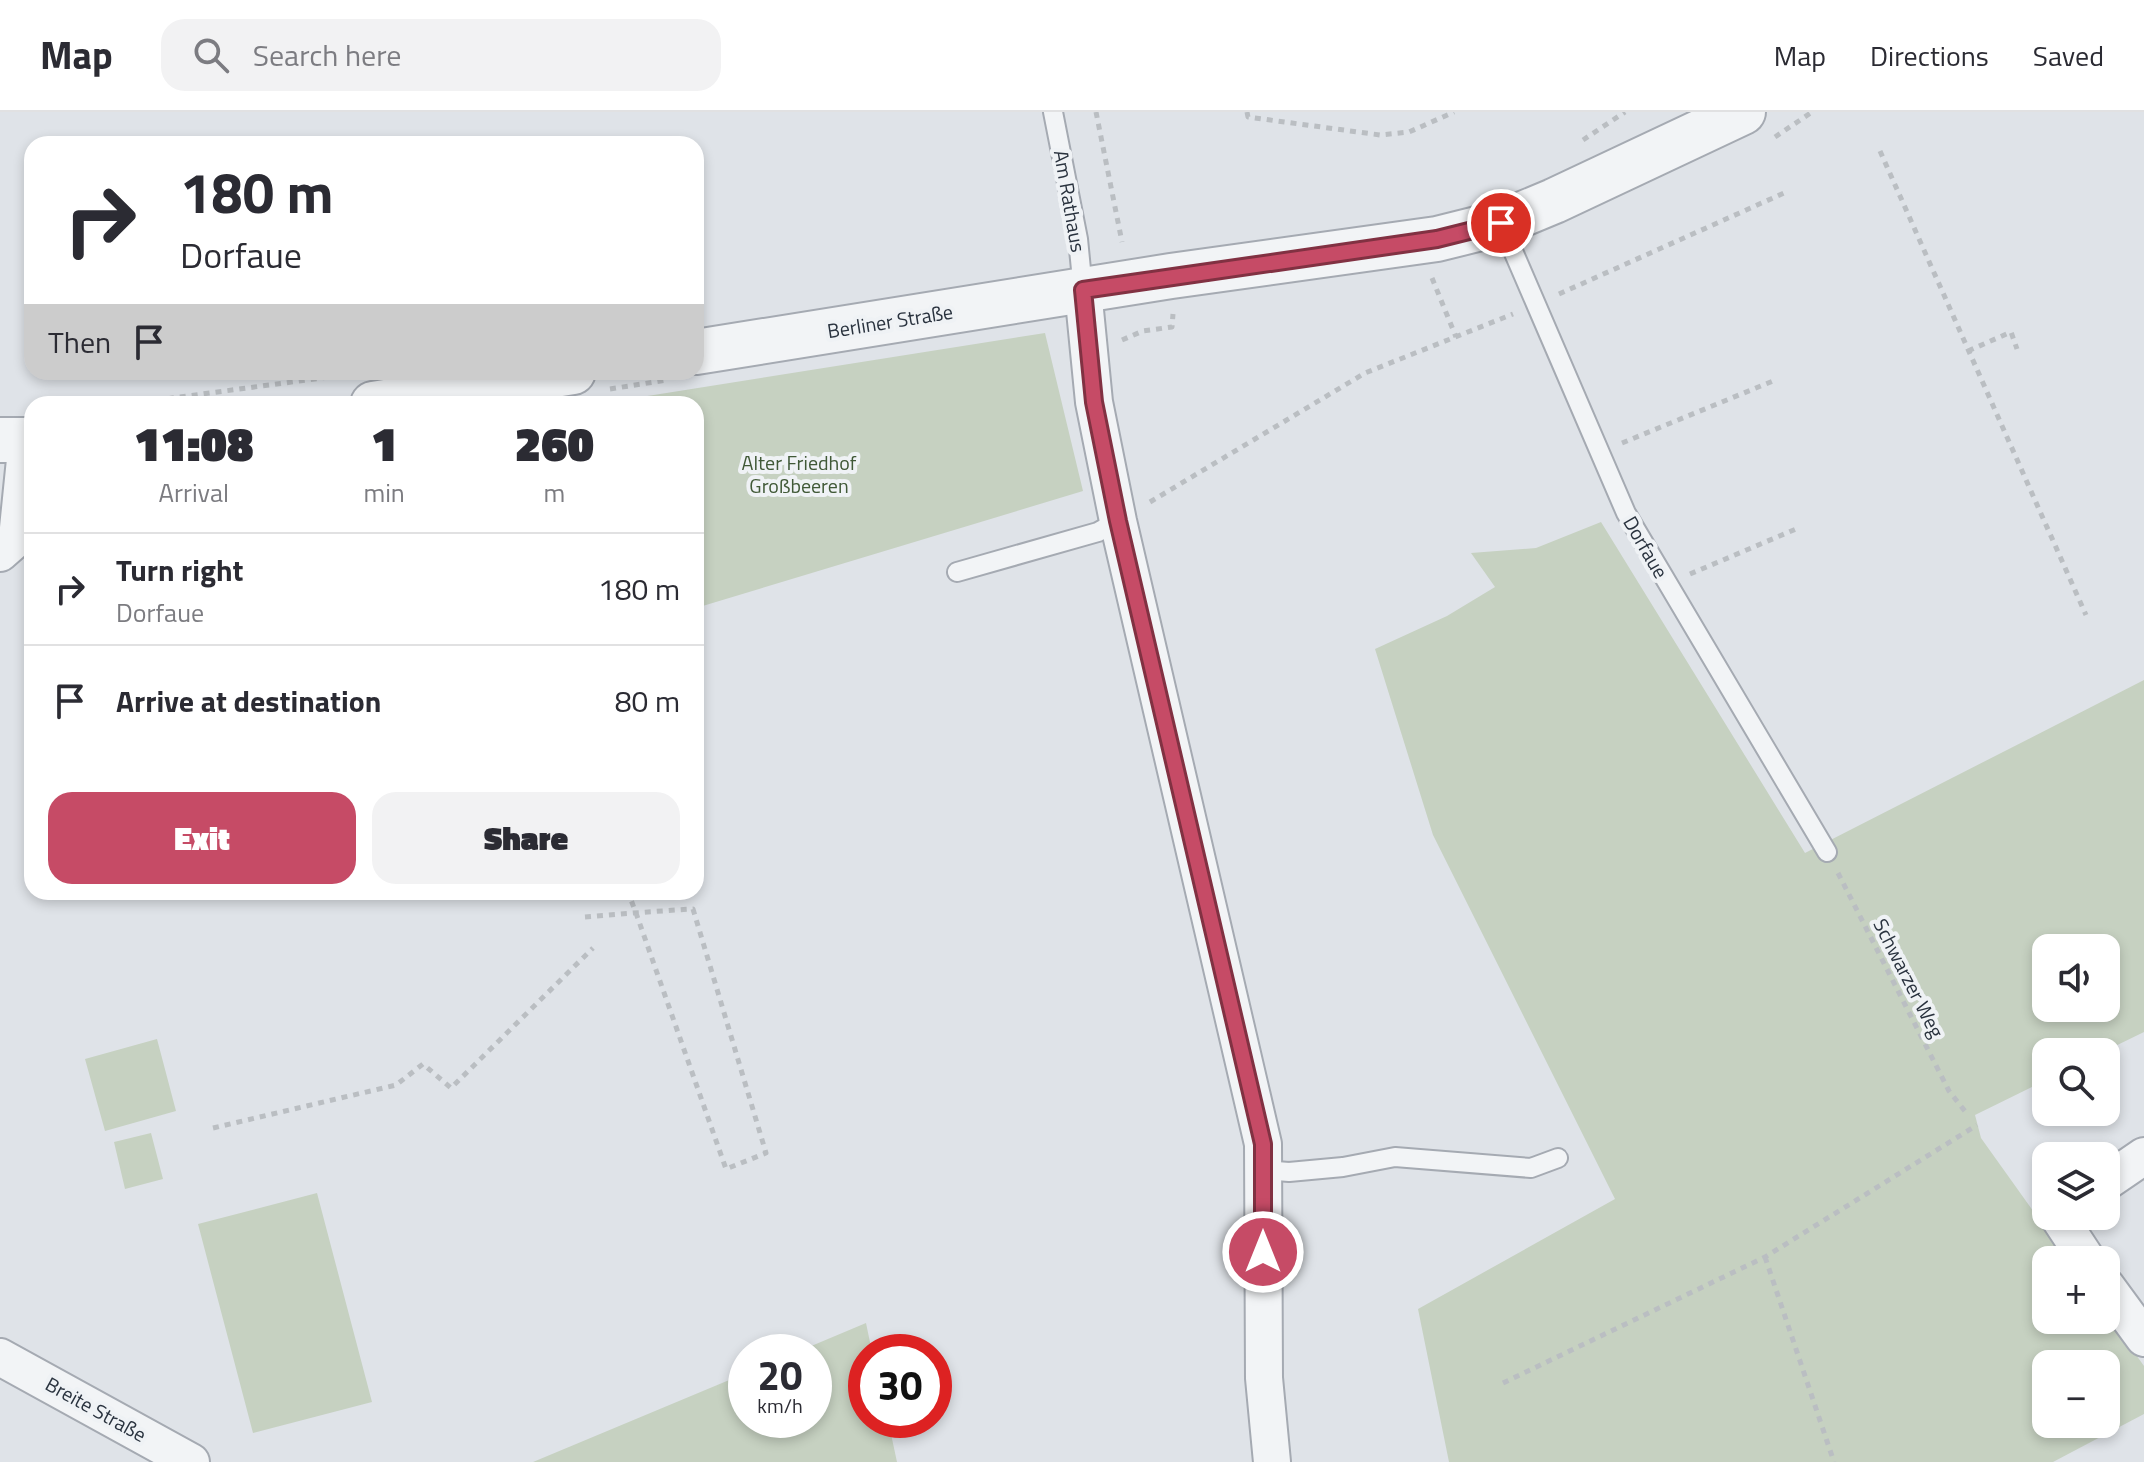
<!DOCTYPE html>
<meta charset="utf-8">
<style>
body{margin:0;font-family:"Titillium Web",sans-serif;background:#f2f2f3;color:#2b2b33;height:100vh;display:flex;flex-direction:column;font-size:30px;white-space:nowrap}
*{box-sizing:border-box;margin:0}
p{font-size:26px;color:#7c7c81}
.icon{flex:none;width:44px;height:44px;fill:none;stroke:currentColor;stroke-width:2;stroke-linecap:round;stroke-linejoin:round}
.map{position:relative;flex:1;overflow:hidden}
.drawer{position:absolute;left:24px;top:284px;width:680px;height:504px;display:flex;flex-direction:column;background:#fff;border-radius:24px;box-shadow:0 4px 12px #0003}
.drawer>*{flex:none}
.top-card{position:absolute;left:24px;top:24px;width:680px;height:244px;border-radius:24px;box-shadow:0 4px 12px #0003;background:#fff;color:#2b2b33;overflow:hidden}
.tools{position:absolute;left:2032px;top:822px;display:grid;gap:16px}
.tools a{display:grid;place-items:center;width:88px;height:88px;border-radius:16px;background:#fff;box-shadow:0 4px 12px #0003;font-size:40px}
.speed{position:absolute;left:728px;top:1222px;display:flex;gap:16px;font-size:40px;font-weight:700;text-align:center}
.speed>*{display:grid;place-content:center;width:104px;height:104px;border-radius:50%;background:#fff;box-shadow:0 4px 12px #0003;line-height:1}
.speed small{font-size:20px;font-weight:400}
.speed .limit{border:12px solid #d22;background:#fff;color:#111}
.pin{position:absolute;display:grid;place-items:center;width:68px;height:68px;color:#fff;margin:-34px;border:4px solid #fff;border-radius:50%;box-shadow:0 2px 8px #0007}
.me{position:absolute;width:88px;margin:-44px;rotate:0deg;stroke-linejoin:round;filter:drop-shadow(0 0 6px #0008)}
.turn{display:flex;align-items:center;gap:28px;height:168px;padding:0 24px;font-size:36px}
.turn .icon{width:104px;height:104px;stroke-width:2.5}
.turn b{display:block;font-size:56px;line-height:68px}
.then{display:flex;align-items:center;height:76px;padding:0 24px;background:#0003;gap:16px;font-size:30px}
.eta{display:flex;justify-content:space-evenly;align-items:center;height:136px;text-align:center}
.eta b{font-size:48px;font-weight:800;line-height:56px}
.action{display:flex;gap:16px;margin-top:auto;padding:16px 24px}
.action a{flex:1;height:92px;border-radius:24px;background:#c64b66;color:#fff;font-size:32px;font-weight:800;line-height:92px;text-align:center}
.action a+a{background:#f2f2f3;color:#2b2b33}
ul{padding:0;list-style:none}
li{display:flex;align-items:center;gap:24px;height:112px;padding:0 24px;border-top:2px solid #e1e1e2}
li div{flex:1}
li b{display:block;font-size:30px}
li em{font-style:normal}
header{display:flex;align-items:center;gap:48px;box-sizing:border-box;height:112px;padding:0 40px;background:#fff;border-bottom:2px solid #e1e1e2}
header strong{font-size:38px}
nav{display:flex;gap:44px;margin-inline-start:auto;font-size:28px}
.search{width:560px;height:72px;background:#f2f2f3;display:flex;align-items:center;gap:20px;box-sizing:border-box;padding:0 28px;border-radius:24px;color:#7c7c81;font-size:30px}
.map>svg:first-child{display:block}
.green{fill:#c6d1c1;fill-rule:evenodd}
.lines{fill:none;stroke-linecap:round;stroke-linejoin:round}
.service-casing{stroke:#a5aab2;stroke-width:22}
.minor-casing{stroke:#a5aab2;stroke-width:40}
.tertiary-casing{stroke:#a5aab2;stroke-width:48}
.path{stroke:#babec2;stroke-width:5;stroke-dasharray:6 6;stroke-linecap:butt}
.service{stroke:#f2f4f6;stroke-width:18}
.minor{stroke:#f2f4f6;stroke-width:36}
.tertiary{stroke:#f2f4f6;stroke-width:44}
.route-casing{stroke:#813142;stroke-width:20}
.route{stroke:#c64b66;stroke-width:14}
.labels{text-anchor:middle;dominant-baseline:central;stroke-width:8;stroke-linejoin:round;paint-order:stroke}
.street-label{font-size:20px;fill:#29323e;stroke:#eff2f5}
.park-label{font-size:20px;fill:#405937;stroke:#eff2f5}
</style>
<header>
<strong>Map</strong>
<div class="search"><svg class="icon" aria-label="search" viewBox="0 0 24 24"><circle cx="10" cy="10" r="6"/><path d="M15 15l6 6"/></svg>Search here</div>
<nav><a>Map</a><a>Directions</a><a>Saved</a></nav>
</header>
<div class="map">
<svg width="2144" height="1350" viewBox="0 0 2144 1350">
<rect width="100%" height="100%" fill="#dfe3e8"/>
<!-- green -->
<path class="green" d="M1045 221 1083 379 696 496V292H597Z
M1601 410 1805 741 2144 568V920L2103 940H2046V968L1975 1003 1981 1026 2068 1148H2046V1208H2106V1201L2144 1254V1302L2053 1350H1449L1418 1197 1615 1087 1433 723 1375 537 1447 504 1495 475 1471 441 1536 436ZM2046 836H2106V896H2046ZM2046 1252H2106V1312H2046Z
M157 927 176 999 105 1019 85 947Z
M151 1021 163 1067 125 1077 114 1030Z
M317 1081 372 1290 253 1321 198 1112Z
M866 1211 872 1240H866V1308H888L897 1350H533L746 1261V1308H814V1240H797Z"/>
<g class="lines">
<defs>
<path id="service" d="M1053 0 1078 127 1083 178
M1501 111 1626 401 1827 740
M957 460 1098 420 1118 409
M1263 1058 1289 1060 1343 1055 1395 1045 1531 1056 1558 1046"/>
<path id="minor" d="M1083 178 1094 290 1118 409 1263 1032 1264 1266 1272 1350
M0 441 17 426 27 328
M2106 1070 2144 1044
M2058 1104 2087 1148
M2106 1174 2144 1226
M0 1245 191 1350"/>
<path id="tertiary" d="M696 240 1171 164 1437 127 1501 111 1554 89 1743 0
M373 292 573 260
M0 328H32"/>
</defs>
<!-- service casing -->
<use href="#service" class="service-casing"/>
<!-- minor casing -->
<use href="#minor" class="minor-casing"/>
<!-- tertiary casing -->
<use href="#tertiary" class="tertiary-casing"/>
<!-- path -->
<path class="path" d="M1096 0 1122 130
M1247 0 1248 5 1380 23 1409 20 1454 0
M1775 25 1812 0
M1583 28 1625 0
M1880 39 2086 503
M1432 166 1456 225
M1559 182 1784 81
M1122 228 1143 219 1172 215 1173 202
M1968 239 2011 220 2017 237
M610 277 667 268
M48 290 165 287 344 263
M1622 331 1773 269
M1150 390 1365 261 1513 202
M1690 462 1796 417
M1838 761 1949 979 1968 1003
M585 805C621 802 657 799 693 797L766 1041 726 1057 636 801 628 780
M213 1016 396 973 423 952 451 976 593 836
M1765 1145 1834 1350
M1503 1271 1765 1145 1977 1013"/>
<!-- service -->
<use href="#service" class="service"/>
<!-- minor -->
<use href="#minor" class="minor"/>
<!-- tertiary -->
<use href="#tertiary" class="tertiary"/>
</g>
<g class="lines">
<defs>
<path id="route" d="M1263 1140V1032L1118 409 1094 290 1083 178 1437 127 1501 111"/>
</defs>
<!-- route casing -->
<use href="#route" class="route-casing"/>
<!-- route -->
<use href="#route" class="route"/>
</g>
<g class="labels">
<!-- street labels -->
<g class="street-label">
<text transform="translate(1070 89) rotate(80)">Am Rathaus</text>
<text transform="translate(890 209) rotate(-9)">Berliner Straße</text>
<text transform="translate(1646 435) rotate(60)">Dorfaue</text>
<text transform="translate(1909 866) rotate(63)">Schwarzer Weg</text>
<text transform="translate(96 1297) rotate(29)">Breite Straße</text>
</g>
<!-- park labels -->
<g class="park-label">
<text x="799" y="350">Alter Friedhof<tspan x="799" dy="23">Großbeeren</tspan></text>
</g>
</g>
</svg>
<div class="tools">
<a><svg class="icon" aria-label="sound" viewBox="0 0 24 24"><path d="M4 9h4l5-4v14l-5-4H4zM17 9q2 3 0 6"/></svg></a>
<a><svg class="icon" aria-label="search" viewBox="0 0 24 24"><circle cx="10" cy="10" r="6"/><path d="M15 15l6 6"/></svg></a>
<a><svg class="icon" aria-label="layers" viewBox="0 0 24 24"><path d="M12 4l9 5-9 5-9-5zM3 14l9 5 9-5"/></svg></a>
<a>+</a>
<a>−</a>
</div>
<div class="speed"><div>20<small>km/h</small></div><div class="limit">30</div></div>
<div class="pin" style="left:1501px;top:111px;background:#d93025"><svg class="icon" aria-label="arrive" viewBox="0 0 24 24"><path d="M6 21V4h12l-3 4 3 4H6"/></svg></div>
<svg class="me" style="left:1263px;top:1140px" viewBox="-20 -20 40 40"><circle r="17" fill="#c64b66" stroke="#fff" stroke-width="3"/><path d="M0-11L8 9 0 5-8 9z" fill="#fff"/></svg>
<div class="top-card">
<div class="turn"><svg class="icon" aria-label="right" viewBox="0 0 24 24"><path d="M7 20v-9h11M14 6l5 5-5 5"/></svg><div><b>180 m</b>Dorfaue</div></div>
<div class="then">Then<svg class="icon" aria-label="arrive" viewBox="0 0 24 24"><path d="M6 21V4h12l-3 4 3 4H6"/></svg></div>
</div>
<section class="drawer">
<div class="eta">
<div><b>11:08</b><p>Arrival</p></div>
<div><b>1</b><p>min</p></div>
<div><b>260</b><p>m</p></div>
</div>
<ul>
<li><svg class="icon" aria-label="right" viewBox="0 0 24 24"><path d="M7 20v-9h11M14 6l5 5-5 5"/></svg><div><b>Turn right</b><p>Dorfaue</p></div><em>180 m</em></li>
<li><svg class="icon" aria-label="arrive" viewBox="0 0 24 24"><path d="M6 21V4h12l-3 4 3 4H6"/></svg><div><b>Arrive at destination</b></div><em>80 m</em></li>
</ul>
<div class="action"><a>Exit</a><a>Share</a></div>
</section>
</div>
